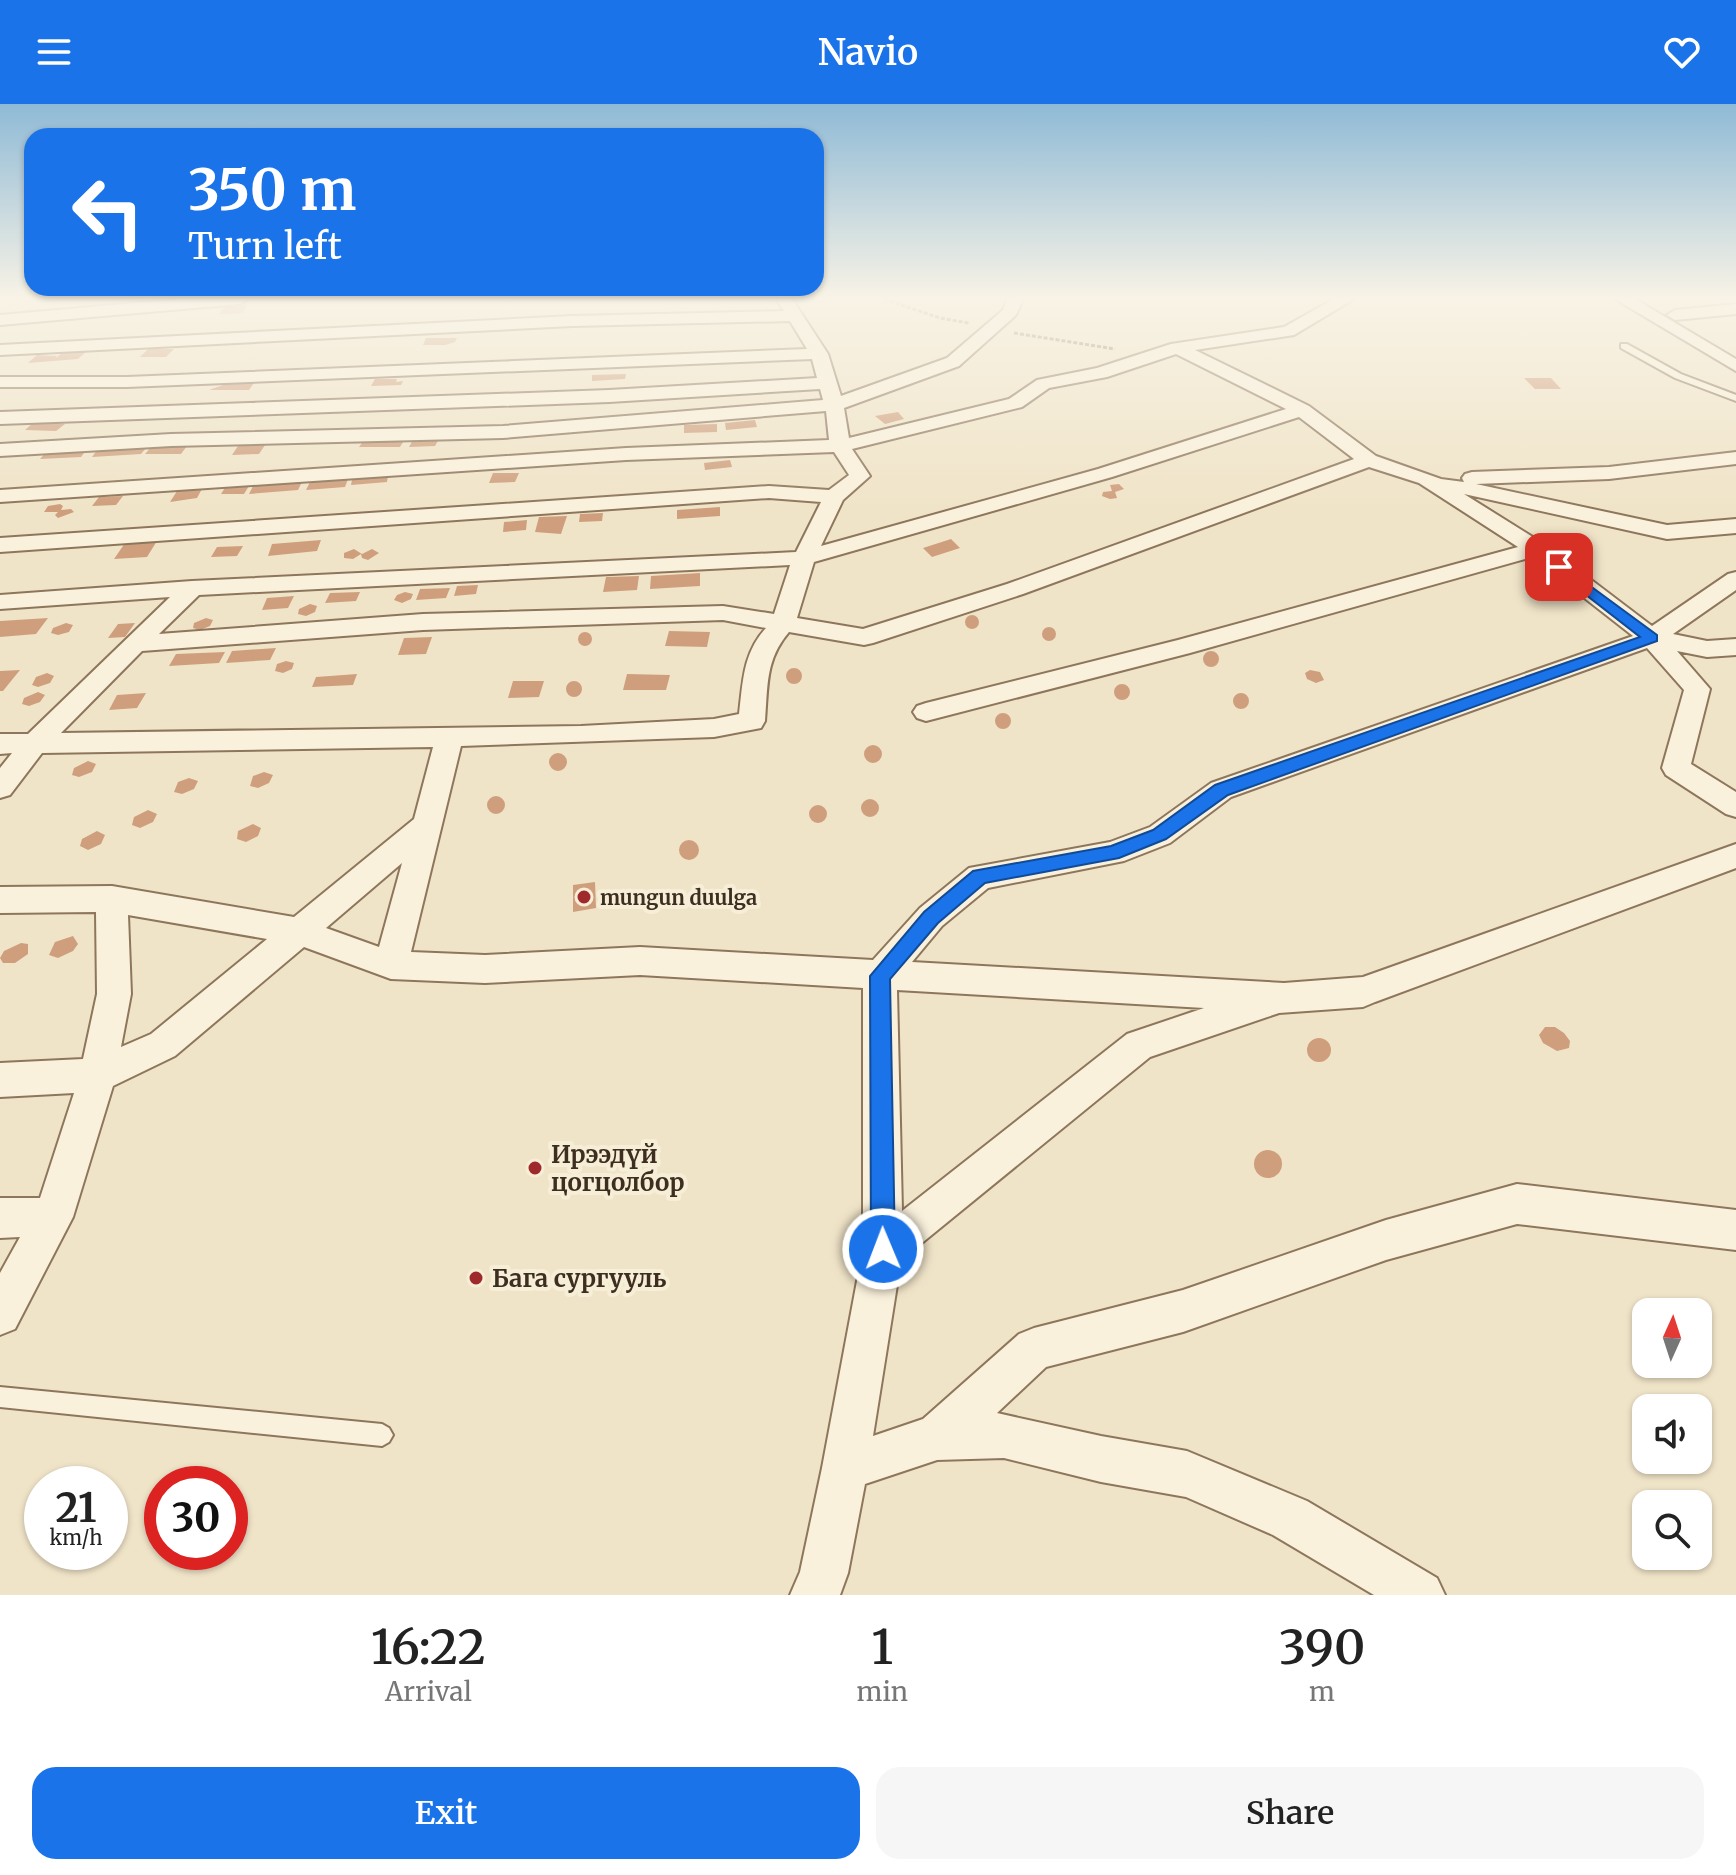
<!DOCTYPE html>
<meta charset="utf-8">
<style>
body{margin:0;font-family:Merriweather,serif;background:#f6f6f6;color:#222;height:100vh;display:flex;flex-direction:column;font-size:30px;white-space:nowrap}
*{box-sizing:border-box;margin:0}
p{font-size:26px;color:#767676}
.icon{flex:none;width:44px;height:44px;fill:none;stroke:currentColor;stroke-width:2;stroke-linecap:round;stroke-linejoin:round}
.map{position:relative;height:1491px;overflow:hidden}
.drawer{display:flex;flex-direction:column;background:#fff;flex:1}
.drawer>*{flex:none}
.top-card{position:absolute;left:24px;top:24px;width:800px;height:168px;border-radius:24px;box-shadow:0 2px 6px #0004;background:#1a73e8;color:#fff;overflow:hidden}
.needle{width:52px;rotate:3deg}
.tools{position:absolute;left:1632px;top:1194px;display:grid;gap:16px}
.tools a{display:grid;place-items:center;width:80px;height:80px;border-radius:16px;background:#fff;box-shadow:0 2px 6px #0004;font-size:40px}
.speed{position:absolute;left:24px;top:1362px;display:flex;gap:16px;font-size:40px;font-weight:700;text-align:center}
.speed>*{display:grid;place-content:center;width:104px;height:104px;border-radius:50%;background:#fff;box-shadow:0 2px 6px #0004;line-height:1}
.speed small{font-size:20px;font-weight:400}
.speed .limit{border:12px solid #d22;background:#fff;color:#111}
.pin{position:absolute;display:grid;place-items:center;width:68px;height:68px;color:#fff;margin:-34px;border-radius:16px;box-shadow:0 4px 12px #0006}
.me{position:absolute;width:88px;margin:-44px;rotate:359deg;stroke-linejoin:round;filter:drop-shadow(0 0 6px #0008)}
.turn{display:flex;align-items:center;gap:28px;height:168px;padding:0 32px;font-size:36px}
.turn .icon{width:104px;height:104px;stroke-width:2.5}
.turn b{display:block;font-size:56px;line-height:68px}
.eta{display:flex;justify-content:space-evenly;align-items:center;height:136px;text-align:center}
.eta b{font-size:48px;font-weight:600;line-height:56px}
.action{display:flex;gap:16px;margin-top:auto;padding:16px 32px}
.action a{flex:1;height:92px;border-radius:24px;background:#1a73e8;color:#fff;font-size:32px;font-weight:600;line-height:92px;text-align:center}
.action a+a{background:#f6f6f6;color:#222}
header{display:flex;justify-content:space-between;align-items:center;height:104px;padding:0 32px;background:#1a73e8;color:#fff;font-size:36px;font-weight:600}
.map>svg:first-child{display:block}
.building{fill:#cf9f7d}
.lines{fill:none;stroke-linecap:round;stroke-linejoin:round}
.lane-casing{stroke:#8d765c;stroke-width:4}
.street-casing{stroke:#8d765c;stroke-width:4}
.path{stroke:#8d765c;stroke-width:3;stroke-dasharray:4 2;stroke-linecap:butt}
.lane{fill:#faf1dc;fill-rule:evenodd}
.street{fill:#faf1dc;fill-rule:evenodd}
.route{fill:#1a73e8;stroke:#114b97;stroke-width:2}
.poi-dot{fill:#9e2a2b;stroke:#f7eed8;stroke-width:3}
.labels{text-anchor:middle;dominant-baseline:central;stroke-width:8;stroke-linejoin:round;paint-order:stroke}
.poi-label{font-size:20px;font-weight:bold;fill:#3d2e20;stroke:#f7eed8;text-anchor:start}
.near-poi-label{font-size:24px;font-weight:bold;fill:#3d2e20;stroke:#f7eed8;text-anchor:start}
</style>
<header><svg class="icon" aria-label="menu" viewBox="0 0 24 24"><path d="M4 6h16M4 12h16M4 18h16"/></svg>Navio<svg class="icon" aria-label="heart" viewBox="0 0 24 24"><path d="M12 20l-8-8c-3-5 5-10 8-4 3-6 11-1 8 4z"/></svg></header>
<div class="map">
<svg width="1736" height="1491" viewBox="0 0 1736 1491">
<rect width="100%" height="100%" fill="#f0e4c8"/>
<!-- building -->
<path class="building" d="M247 199 243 209 219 210 225 201Z
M426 234H457L455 238 445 241H423Z
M148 245H174L166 253H140Z
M65 246H88L78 255 28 259 37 251 57 252 55 255Z
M626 270 625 275 592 277V271Z
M1524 274H1551L1561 285H1535Z
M375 275H397L396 278 403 277 401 281 371 282Z
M254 279 249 286H209L226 280Z
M898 308 904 315 885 320 875 312Z
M755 316 757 323 726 326 725 319Z
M34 318 65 320 56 327 25 326Z
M717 320V328L684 329V321Z
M365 335H405L400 343H359Z
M439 335 435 342 409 343 413 336Z
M267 338 259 350 232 351 240 339Z
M152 342H187L181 350H145Z
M147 343 141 350 92 353 98 345Z
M87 345 81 353 40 355 47 347Z
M730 356 732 363 705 366 704 359Z
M493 369H519L515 378 489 379Z
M388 372 387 378 351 381 352 376Z
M348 375 345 383 306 386 310 378Z
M302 378 298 386 249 390 253 382Z
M1119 380 1124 385 1115 388 1117 394 1110 395 1102 392 1103 388 1112 387 1110 381Z
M226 382H249L244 390H221Z
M203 383 197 394 170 398 179 384Z
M123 392 116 401 92 402 99 393Z
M60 400 63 402 61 406 71 405 74 408 58 414 55 411 58 408H44L48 402Z
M720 403V412L677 415V406Z
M603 409 602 417 579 418 580 410Z
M567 412 561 430 535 428 539 413Z
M527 416 526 426 503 428 504 418Z
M951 435 960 444 932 453 923 444Z
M321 436 317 447 268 452 272 440Z
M157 437 147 453 114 455 125 439Z
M243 442 237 452 211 453 217 443Z
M354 445 362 450 372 445 379 449 368 456 362 454 361 450 353 455 344 454V449Z
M700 469V482L650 485 651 472Z
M639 472 637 486 603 488 606 473Z
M478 481 476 490 454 492 457 482Z
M450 484 446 494 416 496 420 485Z
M360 488 356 497 325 499 330 489Z
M405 488 413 490 411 495 402 499 394 496 397 491Z
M294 492 288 504 262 506 267 494Z
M310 500 317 502 315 508 306 512 298 510 299 505Z
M965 518a7 7 0 1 1 14 0a7 7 0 1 1-14 0Z
M48 514 36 530 0 533V517Z
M206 514 213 516 210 522 200 526 193 524 194 519Z
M66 519 73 521 69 528 58 531 51 529 53 524Z
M135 519 125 533 108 534 118 520Z
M1042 530a7 7 0 1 1 14 0a7 7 0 1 1-14 0Z
M669 527 710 528 707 543 665 542Z
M578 535a7 7 0 1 1 14 0a7 7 0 1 1-14 0Z
M432 533 426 550 398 551 404 534Z
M276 544 270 556 226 559 232 547Z
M1203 555a8 8 0 1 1 16 0a8 8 0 1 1-16 0Z
M225 548 219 559 169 562 176 550Z
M286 557 294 559 292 565 283 569 275 567 277 560Z
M786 572a8 8 0 1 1 16 0a8 8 0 1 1-16 0Z
M20 566 3 587H0V567Z
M1310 566 1320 568 1324 576 1316 579 1307 575 1305 569Z
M47 569 54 572 50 579 38 583 32 581 36 573Z
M357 570 353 581 312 583 316 573Z
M627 570 670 571 666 586H623Z
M513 577H544L539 593 508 594Z
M566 585a8 8 0 1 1 16 0a8 8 0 1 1-16 0Z
M1114 588a8 8 0 1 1 16 0a8 8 0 1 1-16 0Z
M38 588 45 591 40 598 29 602 22 600 24 594Z
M1233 597a8 8 0 1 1 16 0a8 8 0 1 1-16 0Z
M146 589 137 604 109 606 117 591Z
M995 617a8 8 0 1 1 16 0a8 8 0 1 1-16 0Z
M864 650a9 9 0 1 1 18 0a9 9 0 1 1-18 0Z
M549 658a9 9 0 1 1 18 0a9 9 0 1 1-18 0Z
M88 657 96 660 92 668 79 673 72 671 74 664Z
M264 668 273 671 269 679 258 684 250 682 253 672Z
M189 674 198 677 194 685 182 690 174 688 178 678Z
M487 701a9 9 0 1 1 18 0a9 9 0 1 1-18 0Z
M861 704a9 9 0 1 1 18 0a9 9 0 1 1-18 0Z
M809 710a9 9 0 1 1 18 0a9 9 0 1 1-18 0Z
M148 706 157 710 153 718 140 724 132 721 134 713Z
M253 720 261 724 258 732 246 738 237 735 238 727Z
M97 727 105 731 101 740 88 746 80 742 82 735Z
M679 746a10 10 0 1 1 20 0a10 10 0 1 1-20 0Z
M595 778 596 804 573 808V781Z
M73 832 78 840 73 847 58 854 49 851 55 838Z
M21 839 28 840V850L15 859H3L0 854 4 847Z
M1545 923H1555L1564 929 1570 937 1569 944 1557 947 1543 939 1539 931Z
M1307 946a12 12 0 1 1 24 0a12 12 0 1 1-24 0Z
M1254 1060a14 14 0 1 1 28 0a14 14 0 1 1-28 0Z"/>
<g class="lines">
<defs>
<path id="lane" d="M1621 240H1627L1681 270 1736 291V297L1675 274 1621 244Z
M0 1283 382 1320 389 1324 393 1331 389 1338 382 1342 0 1303Z"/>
<path id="street" d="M181 195H248L240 200 0 221V211Z
M776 195H792L828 250 841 292 947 254 1003 206 1007 195H1023L1016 211 959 262 844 304 849 334 1009 295 1037 276 1097 264 1171 240 1284 223 1334 195H1354L1294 231 1195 246 1309 302 1376 352 1441 375 1464 378 1462 374 1465 370 1472 368 1609 363 1736 348V360L1609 375 1476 380 1667 421 1736 415V429L1667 435 1464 390 1544 440 1652 522 1728 470 1736 468V486L1673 530 1707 537 1736 535V551L1707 553 1677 547 1710 585 1691 660 1736 688V713L1726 710 1666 671 1662 664 1684 586 1647 544 1231 693 1170 739 1124 757 988 784 942 822 912 858 1284 879 1363 873 1736 740V764L1375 898 1363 903 1279 909 1150 953 901 1156 873 1332 923 1315 1019 1230 1034 1224 1183 1186 1386 1116 1517 1080 1736 1106V1146L1517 1120 1386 1156 1183 1228 1046 1263 997 1309 1101 1332 1187 1347 1307 1397 1437 1474 1445 1491H1374L1273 1431 1186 1393 1101 1378 1004 1354 937 1356 865 1380 848 1469 840 1491H790L800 1468 822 1364 863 1145V884L640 871 485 879 391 875 304 843 175 952 113 982 73 1113 15 1225 0 1231V1169L20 1133 0 1134V1094H40L74 989 0 993V959L83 955 97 890 96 808 0 809V783L112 782 294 813 414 715 433 643 42 649 10 691 0 694V664L12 649 0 650V630H28L170 493 0 505V491L192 477 796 448 821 398 769 394 0 448V434L769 382 829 386 849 371 834 348 626 356 0 398V386L626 344 829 336 826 307 503 334 171 342 0 352V340L171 330 503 322 823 296 820 285 609 298 0 320V308L609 286 817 274 812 255 127 283H0V273H127L807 245 790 217 572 222 0 251V241L572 212 784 207ZM1176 250 1286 305 1098 365 821 442 843 396 870 372 852 345 1022 303 1049 284 1107 273ZM1299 313 1354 355 1007 480 863 525 797 514 814 458 1112 373ZM1369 363 1419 379 1518 443 1178 536 926 599 917 602 913 608 917 614 926 617 1190 549 1532 453 1633 532 1211 679 1150 723 1110 738 969 764 920 804 873 856 640 843 485 851 411 848 461 642 714 633 761 624 765 617C768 582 765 556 789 528L864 541 873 539 1023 490ZM790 461 774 510 723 502 423 510 159 530 199 491ZM723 516 766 524C743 549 743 577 739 610L714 615 581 622 61 629 142 547 423 526ZM402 759 379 843 326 824ZM128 811 267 835 151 930 121 943 131 890ZM897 886 1204 904 1127 930 902 1107Z
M1615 195H1635L1736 255V267Z
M1736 200V210L1675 216 1667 211 1675 206Z"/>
</defs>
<!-- lane casing -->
<use href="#lane" class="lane-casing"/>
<!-- street casing -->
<use href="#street" class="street-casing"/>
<!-- path -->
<path class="path" d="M884 195 940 214 969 219
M1014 229 1115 245"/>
<!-- lane -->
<use href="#lane" class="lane"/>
<!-- street -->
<use href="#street" class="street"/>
</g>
<!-- sky -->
<linearGradient id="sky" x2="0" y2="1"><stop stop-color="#8fbad6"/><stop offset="0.48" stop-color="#f8f3e6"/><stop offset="1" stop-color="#f8f3e6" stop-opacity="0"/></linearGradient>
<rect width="1736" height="404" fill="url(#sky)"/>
<!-- route -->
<path class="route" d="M1559 459 1657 531V537L1228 691 1166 735 1119 754 985 779 938 819 890 875 895 1145 891 1154 883 1157 874 1154 871 1145 870 872 924 808 973 767 1111 742 1153 726 1215 681 1640 533 1554 466V460Z"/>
<!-- markers -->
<g class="poi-dot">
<circle cx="584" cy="793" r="8"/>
<circle cx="535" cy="1064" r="8"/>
<circle cx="476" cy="1174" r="8"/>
</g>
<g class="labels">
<!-- poi labels -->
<g class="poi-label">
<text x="600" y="793">mungun duulga</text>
</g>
<!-- near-poi labels -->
<g class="near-poi-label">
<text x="551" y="1050">Ирээдүй<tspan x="551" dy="28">цогцолбор</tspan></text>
<text x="492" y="1174">Бага сургууль</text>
</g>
</g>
</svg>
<div class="tools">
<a><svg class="needle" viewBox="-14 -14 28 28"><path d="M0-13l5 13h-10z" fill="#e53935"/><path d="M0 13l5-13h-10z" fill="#767676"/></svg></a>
<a><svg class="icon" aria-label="sound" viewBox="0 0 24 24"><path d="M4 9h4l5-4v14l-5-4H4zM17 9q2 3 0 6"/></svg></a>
<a><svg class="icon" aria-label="search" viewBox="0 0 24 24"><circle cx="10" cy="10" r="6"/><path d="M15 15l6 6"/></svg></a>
</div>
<div class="speed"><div>21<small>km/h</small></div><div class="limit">30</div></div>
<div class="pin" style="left:1559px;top:463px;background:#d93025"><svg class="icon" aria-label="arrive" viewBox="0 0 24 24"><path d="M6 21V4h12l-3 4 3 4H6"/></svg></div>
<svg class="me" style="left:883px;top:1145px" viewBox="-20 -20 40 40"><circle r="17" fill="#1a73e8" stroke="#fff" stroke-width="3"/><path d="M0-11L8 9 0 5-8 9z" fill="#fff"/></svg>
<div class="top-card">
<div class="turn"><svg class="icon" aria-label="left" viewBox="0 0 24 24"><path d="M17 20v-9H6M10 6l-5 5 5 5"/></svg><div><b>350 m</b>Turn left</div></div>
</div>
</div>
<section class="drawer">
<div class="eta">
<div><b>16:22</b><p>Arrival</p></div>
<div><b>1</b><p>min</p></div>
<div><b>390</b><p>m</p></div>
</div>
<div class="action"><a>Exit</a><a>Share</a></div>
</section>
